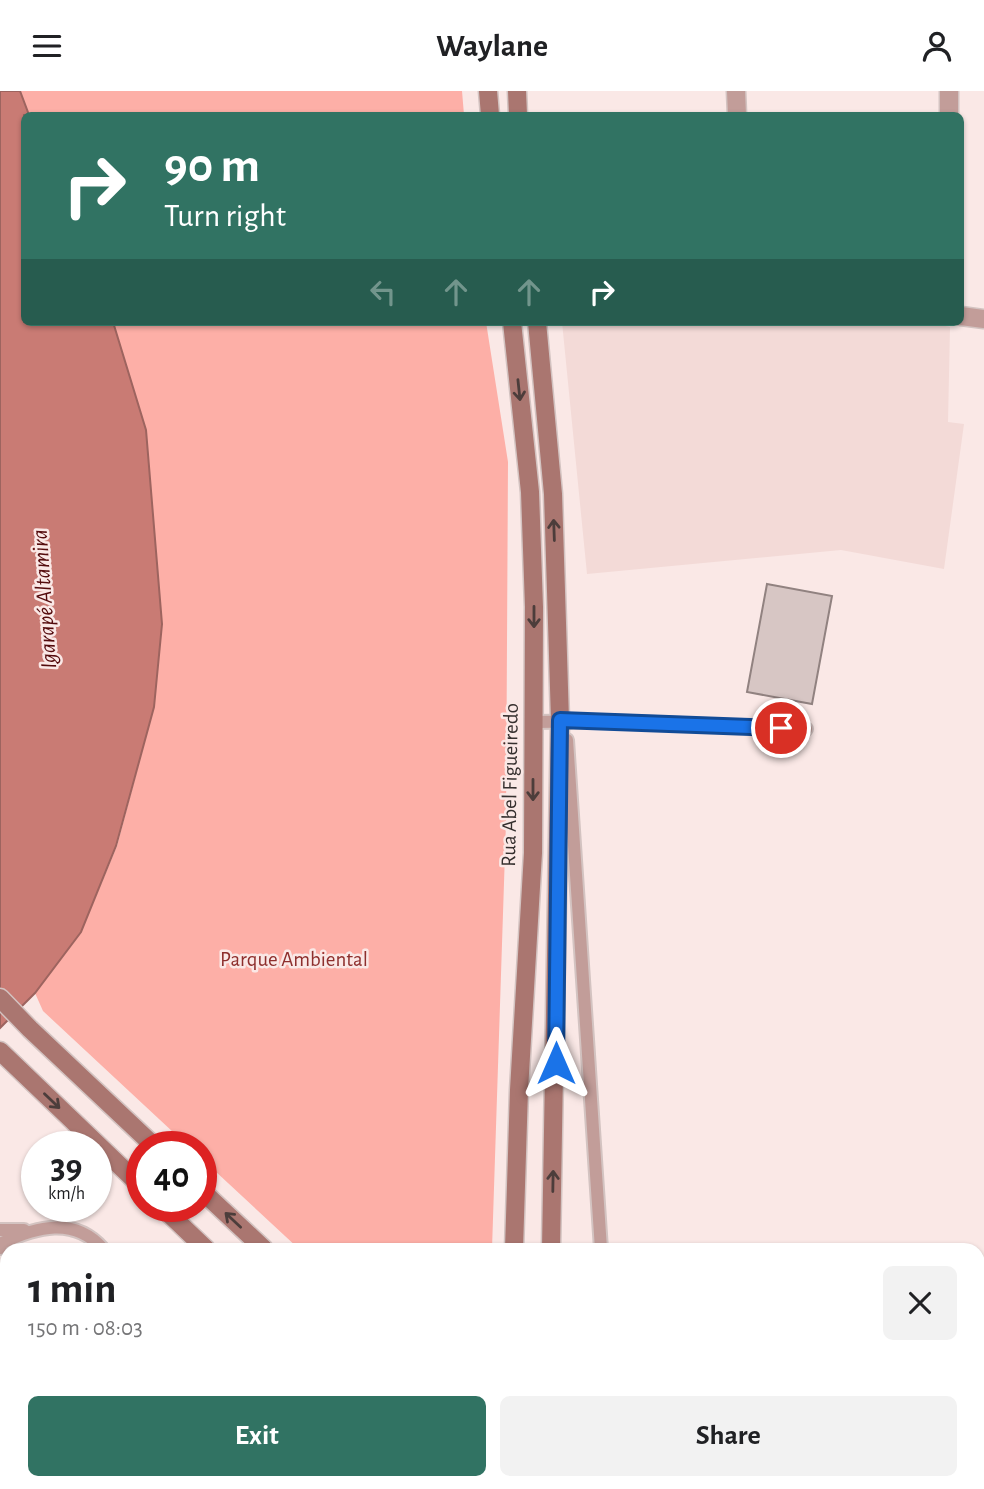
<!DOCTYPE html>
<meta charset="utf-8">
<style>
body{margin:0;font-family:"Alegreya Sans",sans-serif;background:#f2f2f2;color:#202124;height:100vh;display:flex;flex-direction:column;font-size:26px;white-space:nowrap}
*{box-sizing:border-box;margin:0}
p{font-size:23px;color:#757577}
.icon{flex:none;width:38px;height:38px;fill:none;stroke:currentColor;stroke-width:2;stroke-linecap:round;stroke-linejoin:round}
.map{position:relative;flex:1;overflow:hidden}
.panel{position:absolute;left:0px;top:1152px;width:985px;height:247px;display:flex;flex-direction:column;background:#fff;border-radius:21px 21px 0 0;box-shadow:0 2px 5px #0004}
.panel>*{flex:none}
.top-card{position:absolute;left:21px;top:21px;width:943px;height:214px;border-radius:10px;box-shadow:0 2px 5px #0004;background:#317363;color:#fff;overflow:hidden}
.speed{position:absolute;left:21px;top:1040px;display:flex;gap:14px;font-size:35px;font-weight:700;text-align:center}
.speed>*{display:grid;place-content:center;width:91px;height:91px;border-radius:50%;background:#fff;box-shadow:0 2px 5px #0004;line-height:1}
.speed small{font-size:18px;font-weight:400}
.speed .limit{border:10px solid #d22;background:#fff;color:#111}
.pin{position:absolute;display:grid;place-items:center;width:60px;height:60px;color:#fff;margin:-30px;border:4px solid #fff;border-radius:50%;box-shadow:0 2px 7px #0007}
.me{position:absolute;width:77px;margin:-38px;rotate:0deg;stroke-linejoin:round;filter:drop-shadow(0 0 5px #0008)}
.turn{display:flex;align-items:center;gap:24px;height:147px;padding:0 28px;font-size:32px}
.turn .icon{width:91px;height:91px;stroke-width:2.5}
.turn b{display:block;font-size:49px;line-height:60px}
.lanes{display:flex;align-items:center;height:66px;padding:0 28px;background:#0003;justify-content:center;gap:35px;direction:ltr}
.lanes .off{opacity:.35}
.round{display:grid;place-items:center;flex:none;width:74px;height:74px;border-radius:10px;background:#f2f2f2}
.overview{display:flex;align-items:center;justify-content:space-between;height:119px;padding:0 28px}
h1{font-size:42px;font-weight:700;line-height:52px}
.cta{display:flex;gap:14px;margin-top:auto;padding:14px 28px}
.cta a{flex:1;height:80px;border-radius:10px;background:#317363;color:#fff;font-size:28px;font-weight:700;line-height:80px;text-align:center}
.cta a+a{background:#f2f2f2;color:#202124}
header{display:flex;justify-content:space-between;align-items:center;height:91px;padding:0 28px;background:#fff;font-size:32px;font-weight:700}
.map>svg:first-child{display:block}
.built{fill:#f3dad7}
.green{fill:#fdafa7}
.water{fill:#c97b74;stroke:#9d645f;stroke-width:2}
.building{fill:#d7c6c4;stroke:#918280;stroke-width:2}
.lines{fill:none;stroke-linecap:round;stroke-linejoin:round}
.lane-casing{stroke:#d3c3c1;stroke-width:16}
.street-casing{stroke:#d3c3c1;stroke-width:21}
.secondary-casing{stroke:#d3c3c1;stroke-width:21}
.lane{stroke:#c29d99;stroke-width:12}
.street{stroke:#c29d99;stroke-width:18}
.secondary{stroke:#aa7670;stroke-width:18}
.oneway{stroke:#4c3d3b}
.route-casing{stroke:#114b97;stroke-width:18}
.route{stroke:#1a73e8;stroke-width:12}
.labels{text-anchor:middle;dominant-baseline:central;stroke-width:5;stroke-linejoin:round;paint-order:stroke}
.street-label{font-size:21px;fill:#352f2e;stroke:#fae8e6}
.park-label{font-size:21px;fill:#8e2f2d;stroke:#fae8e6}
.water-label{font-size:23px;font-style:italic;fill:#540b0d;stroke:#fae8e6}
</style>
<header><svg class="icon" aria-label="menu" viewBox="0 0 24 24"><path d="M4 6h16M4 12h16M4 18h16"/></svg>Waylane<svg class="icon" aria-label="person" viewBox="0 0 24 24"><circle cx="12" cy="8" r="4"/><path d="M4 21q1-7 8-7t8 7"/></svg></header>
<div class="map">
<svg width="984" height="1398" viewBox="0 0 984 1398">
<rect width="100%" height="100%" fill="#fae8e6"/>
<!-- built -->
<path class="built" d="M562 231H926L950 236 948 331 964 333 944 478 841 459 587 483Z"/>
<!-- green -->
<path class="green" d="M20 0H462L464 24H29Z
M113 231H486L508 371 506 731 492 1158H299L201 1067V1055H188L43 920 35 902 81 841 117 755 154 616 162 533 146 339Z"/>
<!-- water -->
<path class="water" d="M0 0H20L29 24H24V231H113L146 339 162 533 154 616 116 755 81 841 35 902 0 937Z"/>
<!-- building -->
<path class="building" d="M767 493 832 505 812 613 747 601Z"/>
<g class="lines">
<defs>
<path id="lane" d="M534 631 607 630 806 638
M567 649 601 1158
M0 1139H24
M0 1157 2 1152C36 1136 74 1125 103 1158
M0 1243 2 1245
M296 1391 301 1398
M383 1391 388 1398"/>
<path id="street" d="M736 0 737 24
M949 0V24
M961 225 984 228"/>
<path id="secondary" d="M488 0 490 24
M517 0 518 24
M512 231 530 401 534 516 533 762 519 999 514 1158
M537 231 553 403 560 629 551 1158
M0 907 30 938 154 1055
M0 960 142 1096
M201 1099 264 1158
M161 1115 206 1158
M442 1391 447 1398
M552 1391 558 1398
M473 1398 477 1391"/>
</defs>
<!-- lane casing -->
<use href="#lane" class="lane-casing"/>
<!-- street casing -->
<use href="#street" class="street-casing"/>
<!-- secondary casing -->
<use href="#secondary" class="secondary-casing"/>
<!-- lane -->
<use href="#lane" class="lane"/>
<!-- street -->
<use href="#street" class="street"/>
<!-- secondary -->
<use href="#secondary" class="secondary"/>
</g>
<!-- one-way arrows -->
<defs><path id="oneway-shaft" d="M-6 0H5M1.5-3L5.5 0L1.5 3" fill="none" stroke-width="1.6" stroke-linecap="round" stroke-linejoin="round" transform="scale(1.75)"/></defs>
<g class="oneway">
<use href="#oneway-shaft" transform="translate(519 299) rotate(84)"/>
<use href="#oneway-shaft" transform="translate(554 439) rotate(-92)"/>
<use href="#oneway-shaft" transform="translate(534 526) rotate(90)"/>
<use href="#oneway-shaft" transform="translate(533 699) rotate(90)"/>
<use href="#oneway-shaft" transform="translate(52 1010) rotate(44)"/>
<use href="#oneway-shaft" transform="translate(553 1090) rotate(-89)"/>
<use href="#oneway-shaft" transform="translate(233 1129) rotate(-137)"/>
</g>
<g class="lines">
<defs>
<path id="route" d="M556 972 560 629 781 637"/>
</defs>
<!-- route casing -->
<use href="#route" class="route-casing"/>
<!-- route -->
<use href="#route" class="route"/>
</g>
<g class="labels">
<!-- street labels -->
<g class="street-label">
<text transform="translate(510 694) rotate(-89)">Rua Abel Figueiredo</text>
</g>
<!-- park labels -->
<g class="park-label">
<text x="294" y="868">Parque Ambiental</text>
</g>
<!-- water labels -->
<g class="water-label">
<text transform="translate(45 508) rotate(-94)">Igarapé Altamira</text>
</g>
</g>
</svg>
<div class="speed"><div>39<small>km/h</small></div><div class="limit">40</div></div>
<div class="pin" style="left:781px;top:637px;background:#d93025"><svg class="icon" aria-label="arrive" viewBox="0 0 24 24"><path d="M6 21V4h12l-3 4 3 4H6"/></svg></div>
<svg class="me" style="left:556px;top:972px" viewBox="-20 -20 40 40"><path d="M0-17L14 15 0 8-14 15z" fill="#1a73e8" stroke="#fff" stroke-width="4"/></svg>
<div class="top-card">
<div class="turn"><svg class="icon" aria-label="right" viewBox="0 0 24 24"><path d="M7 20v-9h11M14 6l5 5-5 5"/></svg><div><b>90 m</b>Turn right</div></div>
<div class="lanes"><svg class="icon off" aria-label="left" viewBox="0 0 24 24"><path d="M17 20v-9H6M10 6l-5 5 5 5"/></svg><svg class="icon off" aria-label="ahead" viewBox="0 0 24 24"><path d="M12 20V5M6 11l6-6 6 6"/></svg><svg class="icon off" aria-label="ahead" viewBox="0 0 24 24"><path d="M12 20V5M6 11l6-6 6 6"/></svg><svg class="icon" aria-label="right" viewBox="0 0 24 24"><path d="M7 20v-9h11M14 6l5 5-5 5"/></svg></div>
</div>
<section class="panel">
<div class="overview"><div><h1>1 min</h1><p>150 m · 08:03</p></div><a class="round"><svg class="icon" aria-label="close" viewBox="0 0 24 24"><path d="M6 6l12 12M18 6L6 18"/></svg></a></div>
<div class="cta"><a>Exit</a><a>Share</a></div>
</section>
</div>
